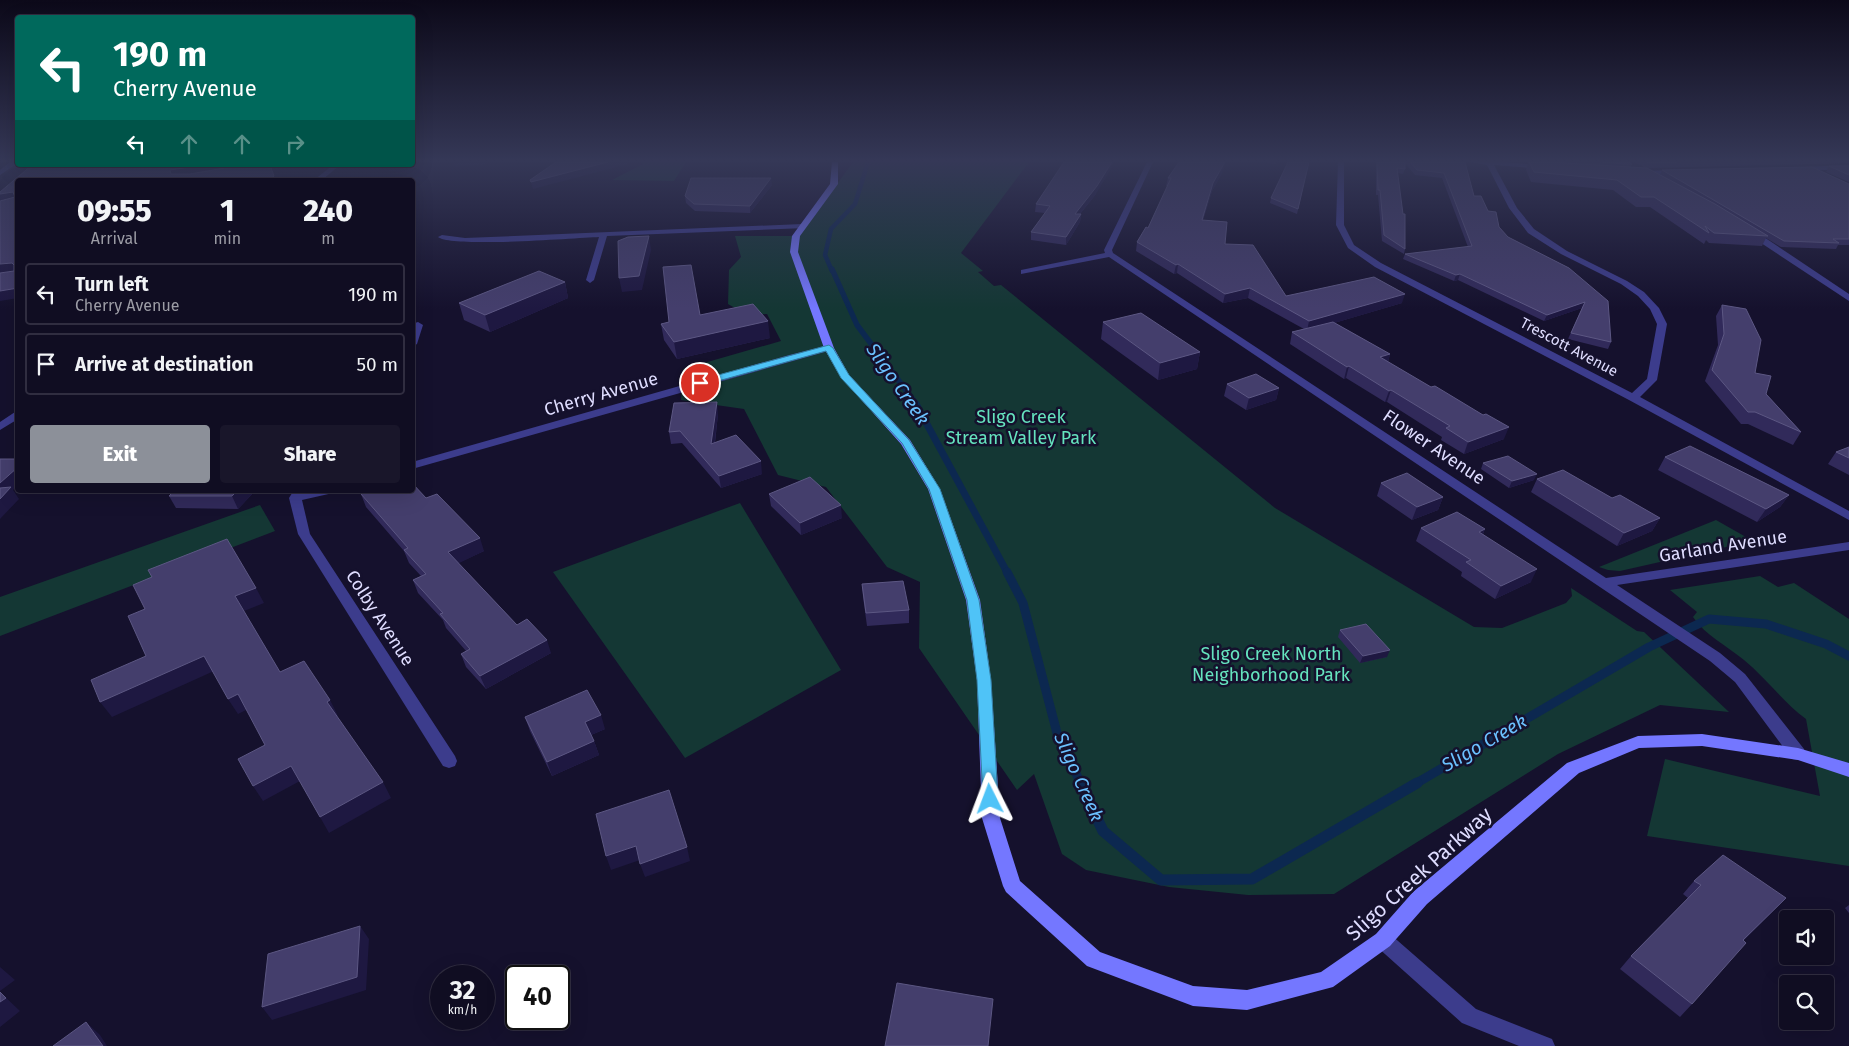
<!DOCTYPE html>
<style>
body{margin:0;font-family:"Fira Sans",sans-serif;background:#19162a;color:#f1f3f6;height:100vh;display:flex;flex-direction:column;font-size:19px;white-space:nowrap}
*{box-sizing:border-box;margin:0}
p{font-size:16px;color:#9c9ca5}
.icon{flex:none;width:28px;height:28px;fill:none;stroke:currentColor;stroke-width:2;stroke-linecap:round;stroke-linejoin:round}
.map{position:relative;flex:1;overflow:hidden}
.panel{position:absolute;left:15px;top:178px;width:400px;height:315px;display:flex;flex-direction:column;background:#100d22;border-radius:5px;box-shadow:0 5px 20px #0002,0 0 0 1px #302d40}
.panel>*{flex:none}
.hud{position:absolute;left:15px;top:15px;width:400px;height:152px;border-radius:5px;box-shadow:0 5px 20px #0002,0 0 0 1px #302d40;background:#00695c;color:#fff;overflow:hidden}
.tools{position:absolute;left:1779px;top:910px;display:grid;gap:10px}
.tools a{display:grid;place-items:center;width:55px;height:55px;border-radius:5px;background:#100d22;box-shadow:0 5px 20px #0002,0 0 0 1px #302d40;font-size:25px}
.speed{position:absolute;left:430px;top:965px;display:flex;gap:10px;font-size:25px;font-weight:700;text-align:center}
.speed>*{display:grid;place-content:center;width:65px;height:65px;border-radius:50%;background:#100d22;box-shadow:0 5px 20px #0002,0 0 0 1px #302d40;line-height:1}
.speed small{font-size:12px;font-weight:400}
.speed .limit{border:2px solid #111;border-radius:8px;background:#fff;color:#111}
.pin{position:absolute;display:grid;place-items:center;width:42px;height:42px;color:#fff;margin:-21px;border:2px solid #fff;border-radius:50%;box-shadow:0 1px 5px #0007}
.me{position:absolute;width:55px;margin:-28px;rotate:357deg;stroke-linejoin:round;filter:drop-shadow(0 0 4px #0008)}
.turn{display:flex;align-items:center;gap:18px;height:105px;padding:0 15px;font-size:22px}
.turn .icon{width:65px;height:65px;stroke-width:2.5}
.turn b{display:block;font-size:35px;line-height:42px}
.lanes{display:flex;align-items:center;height:48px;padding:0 15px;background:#0003;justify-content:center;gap:25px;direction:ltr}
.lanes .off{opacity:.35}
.eta{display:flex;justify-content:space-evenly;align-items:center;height:85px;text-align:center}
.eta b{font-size:30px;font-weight:800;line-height:35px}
.cta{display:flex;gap:10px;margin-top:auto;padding:10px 15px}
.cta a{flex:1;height:58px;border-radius:5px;background:#8c9099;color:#fff;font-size:20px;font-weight:800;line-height:58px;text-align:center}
.cta a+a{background:#19162a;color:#f1f3f6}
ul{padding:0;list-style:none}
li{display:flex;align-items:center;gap:15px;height:62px;margin:0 10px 8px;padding:0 5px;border:2px solid #302d40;border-radius:5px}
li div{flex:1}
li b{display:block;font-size:19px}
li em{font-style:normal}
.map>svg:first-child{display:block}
.green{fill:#143734}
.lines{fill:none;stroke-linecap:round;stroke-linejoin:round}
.stream-far4{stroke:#0c2850;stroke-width:4.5}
.stream-far3{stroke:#0c2850;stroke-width:5.5}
.stream-far2{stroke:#0c2850;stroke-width:7}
.stream-far1{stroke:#0c2850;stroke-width:9}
.stream{stroke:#0c2850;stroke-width:11}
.street{fill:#3c3c8c;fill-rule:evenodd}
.secondary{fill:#7477ff;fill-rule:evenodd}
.wall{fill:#312a5a}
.shaded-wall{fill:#1e1841}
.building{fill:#443e6c;stroke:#5c5783}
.route{fill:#4fc3f7;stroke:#337fa1}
.labels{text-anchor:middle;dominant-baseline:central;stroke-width:5;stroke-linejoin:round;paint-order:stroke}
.far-street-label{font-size:15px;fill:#dfddff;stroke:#15112d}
.street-label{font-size:18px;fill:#dfddff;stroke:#15112d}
.park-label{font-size:18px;fill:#65e3be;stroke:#15112d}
.water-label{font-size:19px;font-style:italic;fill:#6bc1ff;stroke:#15112d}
.near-street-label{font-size:21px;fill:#dfddff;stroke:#15112d}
</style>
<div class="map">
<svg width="1849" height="1046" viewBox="0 0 1849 1046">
<rect width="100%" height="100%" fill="#15112d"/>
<!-- green -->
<path class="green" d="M641 162H686L674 181 612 180 643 164Z
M853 162H1029L961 253 983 271 978 272 994 286 1001 285 1275 508 1474 627 1502 628 1566 603 1572 596 1571 588 1637 631 1644 632 1729 712 1660 705 1558 754 1334 894 1248 895 1169 887 1086 870 1062 854 1034 774 1017 790 919 648 920 582 887 567 826 487 778 475 744 409 681 400 683 369 781 341 767 314 747 315 728 304 729 270 741 257 735 236H799Z
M740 503 841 670 685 758 553 572Z
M260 505 275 531 0 636V597Z
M1716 520 1753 541 1620 571 1608 570 1599 567Z
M1760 576 1778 587 1794 583 1849 619V866L1647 836 1665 759 1820 796 1806 719C1783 702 1766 678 1744 660 1726 645 1706 636 1693 617L1697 612 1670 590Z"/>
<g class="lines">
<!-- stream-far4 -->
<path class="stream-far4" d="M832 271 825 255 831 229 855 204 868 162"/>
<!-- stream-far3 -->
<path class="stream-far3" d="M832 269 857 325 917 405"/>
<!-- stream-far2 -->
<path class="stream-far2" d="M916 404 1008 574"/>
<!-- stream-far1 -->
<path class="stream-far1" d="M1007 572 1023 603 1057 733 1081 784
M1415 784 1649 647 1709 619 1766 624 1826 644 1849 656"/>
<!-- stream -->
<path class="stream" d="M1080 783 1103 831 1161 880 1252 879 1417 783"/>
<!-- street -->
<path class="street" d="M10 162 18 163 0 175V170Z
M1147 162H1153L1112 250 1113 253 1606 578 1849 542V550L1617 585 1720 653 1745 674 1804 749 1806 754 1804 759 1798 760 1792 759 1735 682 1710 661 1109 257 1021 274V270L1105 253 1104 250Z
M1338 162H1344V225L1354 245 1381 263 1632 393 1647 379 1657 324 1650 309 1638 296 1621 284 1561 254 1528 233 1509 208 1487 165 1471 162H1505L1546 166V168L1544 169 1494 165 1517 208 1534 229 1567 251 1627 281 1644 292 1659 308 1667 324 1657 380 1640 397 1849 511V520L1629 400 1375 267 1348 248 1336 225Z
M262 165H282L255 170 252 168Z
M333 165H340L322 180H314Z
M1849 165V169L1801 171 1798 169 1801 167Z
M1678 170 1680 171V173L1638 175 1635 173 1638 171Z
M802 224 806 226 805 228 607 236 594 280 590 283 586 280 599 237C574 238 452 248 438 237L442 235 465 238Z
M1749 231H1755L1849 294V301L1749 235Z
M418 322 423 325 417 344 412 347V328L415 323Z
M829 345 834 348 832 350 412 469V462L789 355Z
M18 410V419L0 430V422Z
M294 490H306L305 492 335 490 333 493 302 500 310 534 455 756 457 761 455 766 449 768 443 766 298 534 289 498Z
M1383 931 1390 934 1476 1009 1552 1039 1555 1046H1519L1462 1023 1376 946 1373 940 1376 934Z"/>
<!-- secondary -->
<path class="secondary" d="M832 162H838V184L800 236 798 252 834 348 849 375 910 440 940 489 980 600 991 680 1000 818 1020 881 1100 952 1193 986 1247 990 1321 972 1376 934 1413 892 1567 763 1638 736 1702 734 1798 748 1849 763V777L1798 760 1702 746 1639 748 1579 773 1427 904 1390 946 1333 987 1247 1010 1193 1006 1087 966 1006 892 1003 886 982 818 977 680 966 600 928 489 901 444 840 376 824 348 790 252 792 236 830 184Z"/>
</g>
<!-- wall -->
<path class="wall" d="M1261 162H1276V164Z
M1309 162 1297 214 1270 203 1271 198Z
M1376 162H1465L1474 196 1488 211 1499 227 1508 237 1569 268 1611 342 1608 349 1568 339 1582 308 1544 321 1458 280 1454 281 1403 259 1405 254 1468 247 1442 178 1415 175 1405 163V169L1403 174 1398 173 1405 249 1404 254 1382 241 1378 195H1376Z
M1528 162H1629L1632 164 1631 167 1646 168 1634 162H1849V163L1647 168 1660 175 1662 170 1849 184V245H1838L1836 249 1781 247 1766 238 1762 246 1709 243 1706 240 1704 244 1650 207H1636L1613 190 1531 182 1526 170Z
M1829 166H1849V182L1826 172Z
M1222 173 1212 191 1203 220 1225 244 1286 296 1402 303 1334 323 1390 354 1388 362 1504 439 1464 454 1441 440 1442 437 1387 402H1385L1346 378 1344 379 1290 344 1292 332 1304 329 1248 298 1223 303 1177 273 1174 274 1136 251 1137 242 1148 228 1168 186H1166L1168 178Z
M772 185 750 213 695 211 686 203 685 196Z
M1096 194 1080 214H1081L1080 222 1066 245 1031 240V232L1045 213 1035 212 1036 204Z
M565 282 568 298 490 332 464 320 459 303Z
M1722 305 1766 394 1801 432 1793 445 1748 424H1741L1705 381 1718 345 1716 316Z
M1103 322 1200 352 1197 369 1158 380 1101 339Z
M661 324 770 338 677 359 664 340Z
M1227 384 1279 388 1276 400 1246 410 1224 396Z
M718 414 715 443 762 474 721 488 682 443 671 444 669 432Z
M1849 447V475L1828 464 1836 452Z
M1665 457 1789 495 1780 507 1757 522 1658 470Z
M1483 463 1534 480 1509 488 1481 469Z
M1537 479 1612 498 1660 518 1652 531 1617 546 1531 492Z
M1381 483 1443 497 1438 510 1412 520 1377 496Z
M256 490 238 509 176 508 169 496Z
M361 494 426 498 484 551 458 563 517 625 551 653 486 689 466 667 461 654 466 651 446 628 443 620 418 593 413 580 421 576 409 563 404 551 366 507Z
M769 494 842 518 801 535 771 506Z
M1421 528 1485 529 1483 534 1531 582 1495 599 1461 576 1462 572 1416 541Z
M862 584 909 610V623L867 626 863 597Z
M1340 630 1387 657 1360 663 1338 637Z
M525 717 605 729 591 735 594 741 599 755 552 776 530 731Z
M1694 881 1786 898 1743 941 1692 1004 1680 1017 1620 969 1631 956 1688 898 1683 894Z
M1849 905V913L1845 908Z"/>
<!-- shaded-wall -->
<path class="shaded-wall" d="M454 162H496L495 163 455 167Z
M608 162H628V164L533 189 531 182Z
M1112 162H1115L1096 194 1074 221 1075 214Z
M1225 162H1226L1222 173 1212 191 1200 228 1202 220 1213 183Z
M79 165H100L73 168Z
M203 165H258L175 180 170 170Z
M274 176 276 180H269Z
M771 178 772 185 750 213V206Z
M13 192 18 200 2 203 0 199V194Z
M1081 214 1080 222 1066 245V237Z
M649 236 651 250 642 290 622 292 619 278Z
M12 263 18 272 0 274V264Z
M1178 264 1177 273 1174 274 1176 265Z
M1460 274 1458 280 1454 281 1456 275Z
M565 282 568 298 490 332 485 315Z
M18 288V298L0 301V291Z
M1250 288 1248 298 1223 303 1225 294Z
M1405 294 1402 303 1307 331 1309 321Z
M1585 302 1582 308 1544 321 1547 315Z
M768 321 770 338 677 359 674 342Z
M1200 352 1197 369 1158 380 1160 363Z
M1390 354 1387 366 1380 357Z
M1349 366 1346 378 1344 379 1347 367Z
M1279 388 1276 400 1246 410 1249 398Z
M1391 390 1387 402H1385L1389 391Z
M717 402 718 414 713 456 711 444Z
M1509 427 1504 439 1464 454 1468 442Z
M761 461 762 474 721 488 719 476Z
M18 467V485L13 490 19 499 0 519V483Z
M1537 474 1534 480 1509 488 1512 481Z
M238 490H256L238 509 232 496Z
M1789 495 1780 507 1757 522 1766 509Z
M1443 497 1438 510 1412 520 1417 507Z
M841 505 842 518 801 535 800 523Z
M1660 518 1652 531 1617 546 1624 533Z
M1485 529 1479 542V532Z
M480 538 484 551 453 566 448 552Z
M1537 569 1531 582 1495 599 1501 586Z
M256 588 264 603 244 611 235 596Z
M547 640 551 653 486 689 480 676Z
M1390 650 1387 657 1360 663 1363 656Z
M204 656 214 671 112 717 100 702Z
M238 694 248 709 238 714 228 699Z
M330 700 338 716 335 717 327 702Z
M601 715 605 729 589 736 585 722Z
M594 741 599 755 552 776 547 762Z
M291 766 300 781 263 801 253 786Z
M383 782 391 798 329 833 320 817Z
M636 846 640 860 611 870 606 856Z
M687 847 690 861 645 877 640 864Z
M1786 898 1730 954 1743 940Z
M360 926 369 939 366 990 272 1020 262 1007Z
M0 967 15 980 0 991Z
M0 992 20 1011 0 1027Z
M86 1022 100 1035 107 1046H103Z"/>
<!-- building -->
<path class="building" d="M556 162H608L531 182 530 180Z
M1064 162H1112L1097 186 1075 214H1081L1066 237 1031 232 1050 206 1036 204Z
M1179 162H1225L1213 183 1202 220 1227 222 1225 244 1253 245 1286 296 1374 277 1405 294 1309 321 1250 288 1225 294 1178 264 1176 265 1137 242 1146 227 1148 228 1171 178H1168Z
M1288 162H1309L1298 209 1271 198Z
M1377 162H1405V169L1397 168 1403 214H1405V249L1384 235 1380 190H1378Z
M1410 162H1465L1474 196H1481L1488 211 1496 212 1499 227 1508 237 1569 268 1608 301 1611 342 1571 333 1585 302 1547 315 1460 274 1456 275 1405 254 1472 246 1444 173 1417 170Z
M1529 162H1548L1647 168 1715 204 1768 236 1714 233 1705 226 1709 233 1654 197H1641L1617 180 1534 172Z
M1602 162H1629L1632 164H1624Z
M1647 162H1677L1649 163Z
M32 165H79L73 168 94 165H203L170 170 171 174H190L242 165H270L274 176 269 180H18V288L0 291V273L14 271V265L12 263 0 264V201L15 197 13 192 0 194V192Z
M1829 166H1849V175Z
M1812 167 1849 184V239H1833L1839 243 1784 241 1662 170Z
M691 178H771L750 206 694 204 685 196Z
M649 236 639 276 619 278 618 241 628 237Z
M691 265 700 315 753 304 768 321 674 342 661 324 669 322 663 267Z
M539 271 565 282 485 315 459 303Z
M1722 305 1746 309 1761 340 1755 373 1771 376 1766 394 1801 432 1755 412H1748L1712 370 1724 334Z
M1141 313 1200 352 1160 363 1103 322Z
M1333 322 1390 354 1380 357 1431 387 1435 386 1483 415 1486 414 1509 427 1468 442 1446 428 1450 426 1391 390 1389 391 1349 366 1347 367 1292 332Z
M1256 374 1279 388 1249 398 1227 384Z
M717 402 711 444 736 435 761 461 719 476 680 431 669 432 674 403Z
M1690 446 1789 495 1766 509 1665 457Z
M1849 447V458L1836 452Z
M1508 456 1537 474 1512 481 1483 463Z
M0 459H18V467L0 483Z
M1563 470 1612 498 1620 495 1660 518 1624 533 1537 479Z
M1407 473 1443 497 1417 507 1381 483Z
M810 477 841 505 800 523 769 494Z
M412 483 426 498 437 494 480 538 448 552 517 625 527 619 547 640 480 676 461 654 470 649 440 614 443 613 413 580 426 574 404 550 408 548 361 494 372 490H412Z
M11 487 0 499V488Z
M175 490H238L232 496H169Z
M1457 512 1485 529 1479 532 1537 569 1501 586 1466 562 1471 560 1421 528Z
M227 539 256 588 235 596 280 672 304 661 330 700 327 702 383 782 320 817 291 766 253 786 238 759 265 745 238 694 228 699 204 656 100 702 91 680 146 656 128 616 145 609 133 585 152 577 148 570Z
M903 581 909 610 866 613 862 584Z
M1366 624 1390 650 1363 656 1340 630Z
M587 690 601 715 585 722 594 741 547 762 525 717Z
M669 790 687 847 640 864 636 846 606 856 596 814Z
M1723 855 1786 898 1743 940 1746 943 1692 1004 1631 956 1701 885 1694 881Z
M360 926 357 977 262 1007 268 954Z
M897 983 993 999 988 1046H885Z
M0 992 6 998 0 1002Z
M86 1022 103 1046H53Z"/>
<!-- sky -->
<linearGradient id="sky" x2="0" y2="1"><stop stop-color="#0c0919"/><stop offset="0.52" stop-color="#353857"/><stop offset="1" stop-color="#353857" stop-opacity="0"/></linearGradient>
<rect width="1849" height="309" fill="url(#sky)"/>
<!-- route -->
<path class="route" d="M829 345 833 348 849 375 909 440 940 489 979 600 991 680 998 799 996 803 990 805 985 803 983 799 977 680 967 600 929 489 902 443 841 378 826 351 700 386 695 383 696 381Z"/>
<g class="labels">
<!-- far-street labels -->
<g class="far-street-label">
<text transform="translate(1569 347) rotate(28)">Trescott Avenue</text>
</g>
<!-- street labels -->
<g class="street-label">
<text transform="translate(601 394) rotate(-16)">Cherry Avenue</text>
<text transform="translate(1434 447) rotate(34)">Flower Avenue</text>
<text transform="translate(1723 546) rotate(-9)">Garland Avenue</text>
<text transform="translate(380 618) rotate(57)">Colby Avenue</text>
</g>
<!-- park labels -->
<g class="park-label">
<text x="1021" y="417">Sligo Creek<tspan x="1021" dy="21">Stream Valley Park</tspan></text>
<text x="1271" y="654">Sligo Creek North<tspan x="1271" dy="21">Neighborhood Park</tspan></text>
</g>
<!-- water labels -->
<g class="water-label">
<text transform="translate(898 384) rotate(55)">Sligo Creek</text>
<text transform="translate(1484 743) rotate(-30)">Sligo Creek</text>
<text transform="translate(1079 777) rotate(66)">Sligo Creek</text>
</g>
<!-- near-street labels -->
<g class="near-street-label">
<text transform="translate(1419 874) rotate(-42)">Sligo Creek Parkway</text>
</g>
</g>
</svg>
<div class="tools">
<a><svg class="icon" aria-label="sound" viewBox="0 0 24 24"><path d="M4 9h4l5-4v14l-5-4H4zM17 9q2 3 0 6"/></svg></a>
<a><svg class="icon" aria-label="search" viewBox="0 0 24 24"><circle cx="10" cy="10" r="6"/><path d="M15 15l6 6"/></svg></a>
</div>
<div class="speed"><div>32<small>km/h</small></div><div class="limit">40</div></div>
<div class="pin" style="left:700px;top:383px;background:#d93025"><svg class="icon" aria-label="arrive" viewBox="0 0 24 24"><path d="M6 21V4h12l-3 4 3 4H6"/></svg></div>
<svg class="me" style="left:990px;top:799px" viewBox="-20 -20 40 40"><path d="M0-17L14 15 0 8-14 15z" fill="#4fc3f7" stroke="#fff" stroke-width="4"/></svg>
<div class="hud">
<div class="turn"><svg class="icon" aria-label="left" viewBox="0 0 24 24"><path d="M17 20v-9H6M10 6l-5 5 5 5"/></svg><div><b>190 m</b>Cherry Avenue</div></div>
<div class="lanes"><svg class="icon" aria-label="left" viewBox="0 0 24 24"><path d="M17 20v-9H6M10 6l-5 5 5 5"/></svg><svg class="icon off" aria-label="ahead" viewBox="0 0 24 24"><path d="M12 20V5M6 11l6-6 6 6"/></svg><svg class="icon off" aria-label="ahead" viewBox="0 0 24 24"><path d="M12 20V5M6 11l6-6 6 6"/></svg><svg class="icon off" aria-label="right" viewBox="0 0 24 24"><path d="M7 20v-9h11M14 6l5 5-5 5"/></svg></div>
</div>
<section class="panel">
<div class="eta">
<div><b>09:55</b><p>Arrival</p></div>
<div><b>1</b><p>min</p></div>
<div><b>240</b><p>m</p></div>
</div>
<ul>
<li><svg class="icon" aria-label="left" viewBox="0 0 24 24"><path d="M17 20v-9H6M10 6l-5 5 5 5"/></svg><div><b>Turn left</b><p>Cherry Avenue</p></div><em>190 m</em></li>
<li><svg class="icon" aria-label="arrive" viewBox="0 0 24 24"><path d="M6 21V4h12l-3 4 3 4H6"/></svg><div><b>Arrive at destination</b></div><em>50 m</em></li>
</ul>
<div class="cta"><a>Exit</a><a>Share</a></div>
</section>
</div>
